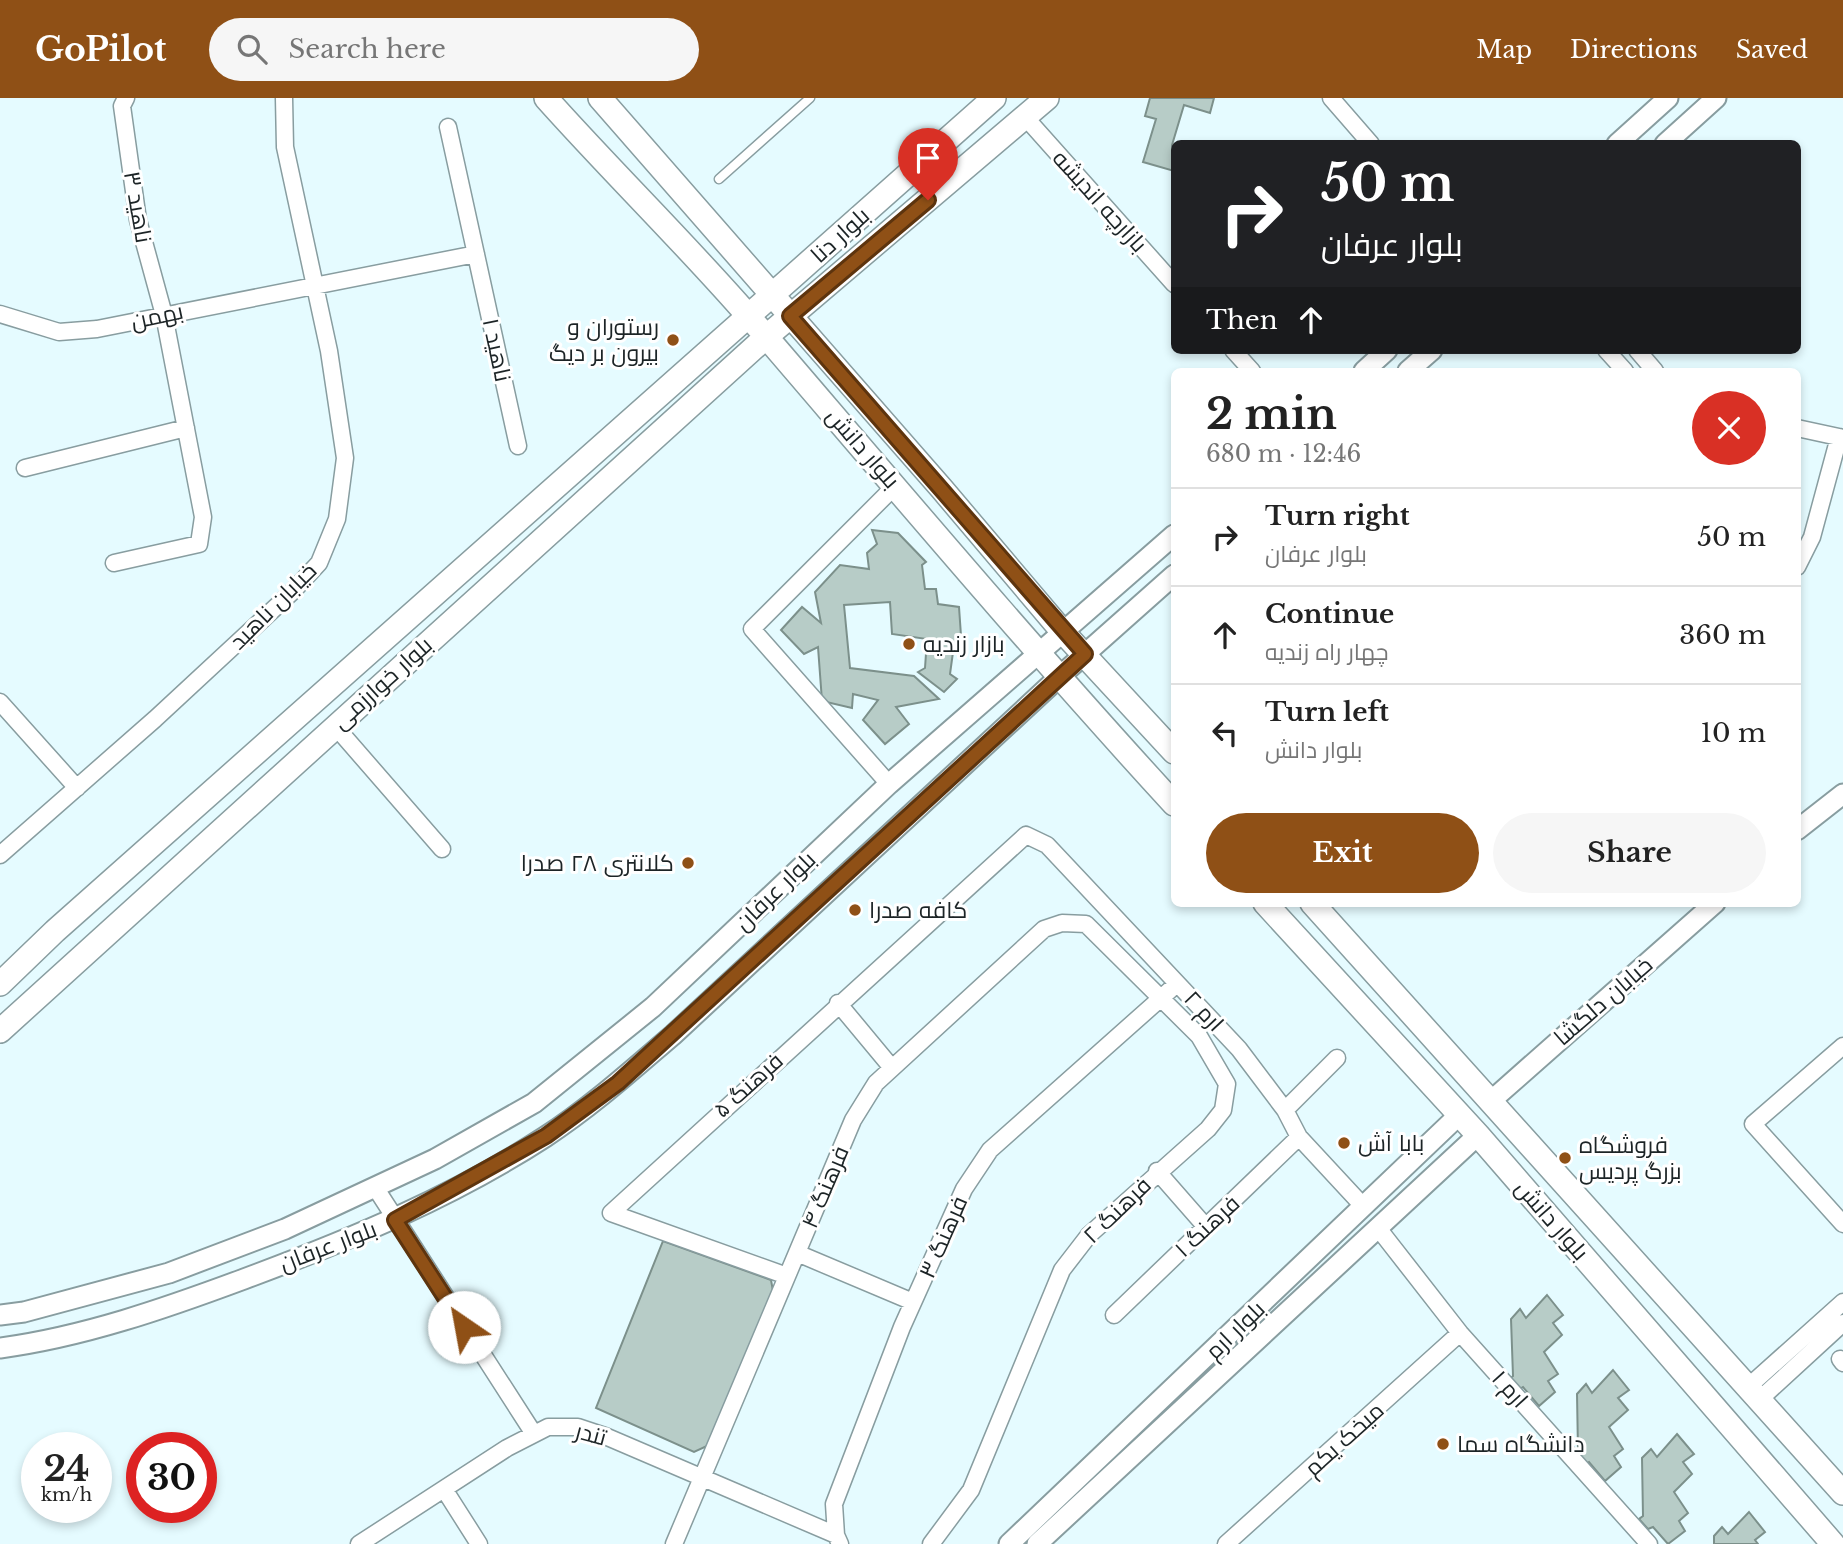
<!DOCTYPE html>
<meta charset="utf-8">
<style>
body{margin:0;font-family:"Libre Baskerville",Cairo,serif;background:#f6f6f6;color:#222;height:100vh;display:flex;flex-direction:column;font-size:26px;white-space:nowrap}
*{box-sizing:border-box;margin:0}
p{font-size:23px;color:#767676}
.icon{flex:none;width:38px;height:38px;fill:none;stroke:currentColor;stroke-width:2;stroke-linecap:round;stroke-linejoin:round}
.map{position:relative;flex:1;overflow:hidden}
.drawer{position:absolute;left:1171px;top:270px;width:630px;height:539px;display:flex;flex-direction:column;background:#fff;border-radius:10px;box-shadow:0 4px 10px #0003}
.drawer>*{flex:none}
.hud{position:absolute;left:1171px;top:42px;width:630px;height:214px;border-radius:10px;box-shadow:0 4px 10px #0003;background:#202124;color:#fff;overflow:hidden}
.speed{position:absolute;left:21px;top:1334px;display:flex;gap:14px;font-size:35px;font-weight:700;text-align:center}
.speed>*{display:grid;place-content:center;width:91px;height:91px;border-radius:50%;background:#fff;box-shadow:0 4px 10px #0003;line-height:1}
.speed small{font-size:18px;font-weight:400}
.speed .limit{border:10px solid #d22;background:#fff;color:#111}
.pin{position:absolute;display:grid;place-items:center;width:60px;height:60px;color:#fff;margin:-72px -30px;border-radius:50% 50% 50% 0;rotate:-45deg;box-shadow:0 0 7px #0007}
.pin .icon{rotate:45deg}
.me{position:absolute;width:77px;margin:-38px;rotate:327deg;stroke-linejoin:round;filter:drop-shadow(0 0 5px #0008)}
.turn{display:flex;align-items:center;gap:24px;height:147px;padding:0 35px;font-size:32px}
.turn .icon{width:91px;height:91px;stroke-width:2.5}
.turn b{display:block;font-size:49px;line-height:60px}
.then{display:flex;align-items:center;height:66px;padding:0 35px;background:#0003;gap:14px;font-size:26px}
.round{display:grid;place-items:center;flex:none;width:74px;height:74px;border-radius:37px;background:#f6f6f6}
.head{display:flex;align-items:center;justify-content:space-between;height:119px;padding:0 35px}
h1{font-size:42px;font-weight:800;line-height:52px}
.button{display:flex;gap:14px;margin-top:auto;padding:14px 35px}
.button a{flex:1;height:80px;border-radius:42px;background:#8f5016;color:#fff;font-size:28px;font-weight:800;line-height:80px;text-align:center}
.button a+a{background:#f6f6f6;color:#222}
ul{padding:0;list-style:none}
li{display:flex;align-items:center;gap:21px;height:98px;padding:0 35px;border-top:2px solid #e0e0e0}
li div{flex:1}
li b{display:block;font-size:26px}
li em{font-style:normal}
header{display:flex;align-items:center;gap:42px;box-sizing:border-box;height:98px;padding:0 35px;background:#8f5016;color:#fff}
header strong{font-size:33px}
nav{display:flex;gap:38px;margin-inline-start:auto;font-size:24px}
.search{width:490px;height:63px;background:#f6f6f6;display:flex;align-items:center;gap:18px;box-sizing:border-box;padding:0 24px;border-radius:38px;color:#767676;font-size:26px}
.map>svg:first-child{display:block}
.building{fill:#b7ccc7;stroke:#7c908b;stroke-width:2}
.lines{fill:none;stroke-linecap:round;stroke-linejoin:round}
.service-casing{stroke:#889da0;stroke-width:11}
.minor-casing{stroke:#889da0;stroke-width:19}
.tertiary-casing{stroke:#889da0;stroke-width:23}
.secondary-casing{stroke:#889da0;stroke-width:26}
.service{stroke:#fff;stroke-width:8}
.minor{stroke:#fff;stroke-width:16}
.tertiary{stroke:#fff;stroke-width:19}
.secondary{stroke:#fff;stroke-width:23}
.route-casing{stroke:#5d340e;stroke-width:18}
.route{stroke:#8f5016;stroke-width:12}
.poi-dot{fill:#8f5016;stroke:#fff;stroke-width:2.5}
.labels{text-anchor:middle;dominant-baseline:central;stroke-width:6;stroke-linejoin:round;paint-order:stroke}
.street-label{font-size:23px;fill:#1c2426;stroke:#fff}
.poi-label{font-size:23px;fill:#1c2426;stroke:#fff;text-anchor:start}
</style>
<header>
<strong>GoPilot</strong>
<div class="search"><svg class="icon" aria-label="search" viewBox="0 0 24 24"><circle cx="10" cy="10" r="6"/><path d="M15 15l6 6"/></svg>Search here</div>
<nav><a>Map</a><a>Directions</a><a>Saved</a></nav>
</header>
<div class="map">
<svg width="1843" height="1446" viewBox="0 0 1843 1446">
<rect width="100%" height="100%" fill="#e5fbff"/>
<!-- building -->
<path class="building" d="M1150 0H1214L1210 15 1184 7 1172 47 1174 73 1143 64 1156 21 1145 18Z
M872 432 898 435 926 464 922 467 925 491H936L938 506 959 509 962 552 953 554 950 576 957 581 944 594 918 574 925 570 927 541 892 536 890 504 844 507 850 570 914 578 939 601 896 609 909 626 885 646 863 622 878 602 853 596 852 610 822 603 818 549 804 556 781 532 802 509 821 525 815 494 840 467 869 471 867 455 877 446Z
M663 1143 771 1182 773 1193 707 1348 694 1354 596 1310Z
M1547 1197 1563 1217 1553 1225 1562 1237 1544 1254 1558 1276 1548 1283 1555 1294 1539 1308 1523 1289 1518 1292 1508 1282 1513 1278 1511 1221 1520 1211 1526 1220Z
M1613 1272 1629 1292 1618 1300 1628 1312 1609 1329 1623 1351 1614 1358 1621 1369 1605 1383 1589 1364 1584 1367 1574 1357 1578 1353 1577 1296 1586 1286 1592 1295Z
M1677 1336 1694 1356 1683 1364 1692 1376 1674 1394 1688 1415 1679 1423 1685 1433 1668 1446 1653 1429 1648 1431 1639 1421 1643 1418 1642 1360 1651 1351 1657 1359Z
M1749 1414 1765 1434 1755 1442 1758 1446H1714V1438L1722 1429 1728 1436Z"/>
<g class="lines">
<defs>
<path id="service" d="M719 81 810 0"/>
<path id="minor" d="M1331 0 1371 46
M1026 20 1174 186
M448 29 518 348
M0 216 59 234 97 231 476 156
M1233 252 1252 273
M1606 252 1625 273
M1637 252 1655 273
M1797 330 1843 340
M25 370 186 330
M114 465 199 446 203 419 164 217 138 122 122 8 126 0
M1797 469 1812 439 1839 339
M0 604 77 690
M335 628 442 751
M889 686 752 531 896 387
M0 757 155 621 292 494 319 465 337 421 345 360 329 253 285 49 284 0
M838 905 892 970
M1843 948 1753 1026 1843 1126
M1285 1012 1337 960
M1157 1073 1206 1129
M375 1089 534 1336
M1378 1130 1460 1235 1649 1446
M797 1155 913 1204
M787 1178 611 1115 1026 737 1047 747 1239 951 1285 1012 1299 1039 1363 1108
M1114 1217 1299 1039
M1840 1261 1843 1265
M1748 1289 1843 1204
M1759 1302 1843 1225
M444 1391 479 1446
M359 1446 507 1350 548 1329H578L605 1338 836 1437
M674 1446 853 1022 876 985 1044 831 1062 825 1086 826 1199 938 1227 986 1223 1012 1208 1031 1089 1137 1062 1172 971 1392 931 1446
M840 1446 836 1437 834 1406 902 1229 964 1091 990 1052 1170 892
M1226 1446 1460 1235"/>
<path id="tertiary" d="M1617 46 1668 0
M1665 46 1716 0
M1364 273 1387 252
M1408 273 1432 252
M1797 732 1843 696
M1492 1002 1715 805
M0 1217 24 1214 169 1175 285 1131 435 1061 534 1005 653 909 889 686 1174 437
M0 1250C83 1239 166 1210 244 1181 349 1142 451 1100 545 1039 591 1009 632 972 673 937L1058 580 1174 477
M1009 1446 1459 1017
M1037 1446 1478 1037"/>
<path id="secondary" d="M546 0C613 75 685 145 751 221 891 384 1029 548 1174 706
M600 0 942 391 1062 533 1174 654
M1265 805 1478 1037 1833 1446
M1312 805 1843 1395
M0 886 55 833 994 0
M0 933 766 239 1047 0"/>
</defs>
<!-- service casing -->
<use href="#service" class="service-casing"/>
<!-- minor casing -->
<use href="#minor" class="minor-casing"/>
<!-- tertiary casing -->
<use href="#tertiary" class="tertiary-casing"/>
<!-- secondary casing -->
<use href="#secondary" class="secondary-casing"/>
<!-- service -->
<use href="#service" class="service"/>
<!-- minor -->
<use href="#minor" class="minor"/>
<!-- tertiary -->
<use href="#tertiary" class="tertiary"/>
<!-- secondary -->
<use href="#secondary" class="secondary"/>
</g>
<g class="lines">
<defs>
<path id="route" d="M464 1229 395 1122 546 1038 618 985 1085 556 790 218 928 102"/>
</defs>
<!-- route casing -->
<use href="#route" class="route-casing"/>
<!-- route -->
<use href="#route" class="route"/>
</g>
<!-- markers -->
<g class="poi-dot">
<circle cx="673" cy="242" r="7"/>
<circle cx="909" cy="546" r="7"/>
<circle cx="688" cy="765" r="7"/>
<circle cx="855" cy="812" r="7"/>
<circle cx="1344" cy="1045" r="7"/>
<circle cx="1565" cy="1060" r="7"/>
<circle cx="1443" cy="1346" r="7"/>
</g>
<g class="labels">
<!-- street labels -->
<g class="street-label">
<text transform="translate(1100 103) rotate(48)">بازارچه اندیشه</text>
<text transform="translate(138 109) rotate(80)">ناهید ۳</text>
<text transform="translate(840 137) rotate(-42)">بلوار دنا</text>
<text transform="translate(157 218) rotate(-12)">بهمن</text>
<text transform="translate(497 252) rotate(78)">ناهید ۱</text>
<text transform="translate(863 350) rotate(49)">بلوار دانش</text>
<text transform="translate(273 508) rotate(-45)">خیابان ناهید</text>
<text transform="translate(382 585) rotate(-42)">بلوار خوارزمی</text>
<text transform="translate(775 793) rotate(-44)">بلوار عرفان</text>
<text transform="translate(1603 903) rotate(-41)">خیابان دلگشا</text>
<text transform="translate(1204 913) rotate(47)">ارم ۲</text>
<text transform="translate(748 987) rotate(-42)">فرهنگ ۵</text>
<text transform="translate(825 1089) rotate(-67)">فرهنگ ۴</text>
<text transform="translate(1117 1112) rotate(-44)">فرهنگ ۲</text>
<text transform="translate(1552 1122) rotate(49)">بلوار دانش</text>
<text transform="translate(1207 1128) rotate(-43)">فرهنگ ۱</text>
<text transform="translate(943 1139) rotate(-66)">فرهنگ ۳</text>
<text transform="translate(328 1148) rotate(-21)">بلوار عرفان</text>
<text transform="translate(1235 1232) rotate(-44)">بلوار ارم</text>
<text transform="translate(1510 1291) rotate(48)">ارم ۱</text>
<text transform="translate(591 1336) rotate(15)">تندر</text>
<text transform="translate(1344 1341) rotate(-42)">میخک یکم</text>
</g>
<!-- poi labels -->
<g class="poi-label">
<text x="659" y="229" text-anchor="end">رستوران و<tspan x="659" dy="26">بیرون بر دیگ</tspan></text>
<text x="923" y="546">بازار زندیه</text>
<text x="674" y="765" text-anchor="end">کلانتری ۲۸ صدرا</text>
<text x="869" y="812">کافه صدرا</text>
<text x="1358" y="1045">بابا آش</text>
<text x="1579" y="1047">فروشگاه<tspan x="1579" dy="26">بزرگ پردیس</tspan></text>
<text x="1457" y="1346">دانشگاه سما</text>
</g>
</g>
</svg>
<div class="speed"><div>24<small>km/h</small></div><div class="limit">30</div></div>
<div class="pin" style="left:928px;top:102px;background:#d93025"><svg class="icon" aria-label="arrive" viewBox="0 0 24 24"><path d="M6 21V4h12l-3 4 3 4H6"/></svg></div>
<svg class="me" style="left:464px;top:1229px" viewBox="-20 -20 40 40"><circle r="19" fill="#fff"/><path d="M0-13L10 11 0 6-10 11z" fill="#8f5016"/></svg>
<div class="hud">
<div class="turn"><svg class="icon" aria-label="right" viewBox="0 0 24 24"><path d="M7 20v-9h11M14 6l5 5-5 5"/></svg><div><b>50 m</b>بلوار عرفان</div></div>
<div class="then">Then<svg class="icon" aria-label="ahead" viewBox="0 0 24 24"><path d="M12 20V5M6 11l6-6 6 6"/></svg></div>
</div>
<section class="drawer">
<div class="head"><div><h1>2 min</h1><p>680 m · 12:46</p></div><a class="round" style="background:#d93025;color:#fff"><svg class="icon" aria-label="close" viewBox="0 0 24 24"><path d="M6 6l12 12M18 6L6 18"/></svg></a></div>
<ul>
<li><svg class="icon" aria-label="right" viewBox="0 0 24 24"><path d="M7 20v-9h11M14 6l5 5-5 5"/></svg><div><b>Turn right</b><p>بلوار عرفان</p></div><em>50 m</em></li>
<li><svg class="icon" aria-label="ahead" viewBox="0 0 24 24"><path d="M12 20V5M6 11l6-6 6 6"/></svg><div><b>Continue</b><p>چهار راه زندیه</p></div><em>360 m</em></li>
<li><svg class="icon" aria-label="left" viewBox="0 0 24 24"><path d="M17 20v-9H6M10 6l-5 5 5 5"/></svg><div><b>Turn left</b><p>بلوار دانش</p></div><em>10 m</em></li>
</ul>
<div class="button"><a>Exit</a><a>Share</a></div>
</section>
</div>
